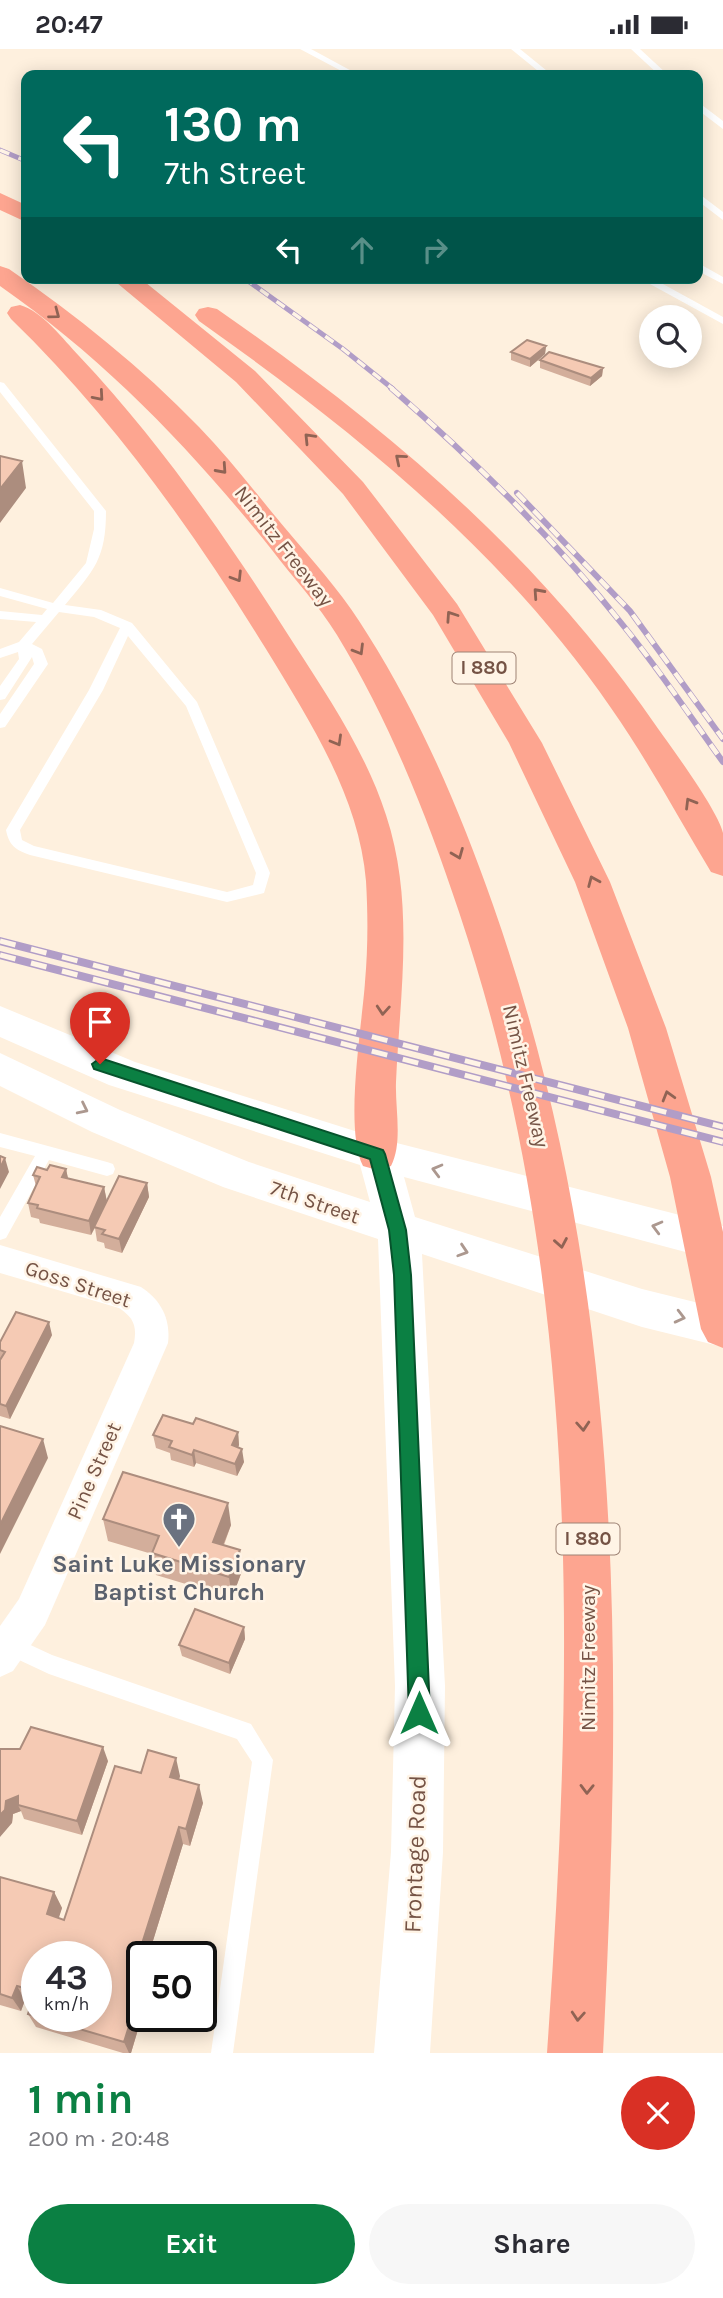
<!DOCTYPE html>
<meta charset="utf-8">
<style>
body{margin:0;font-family:Karla,sans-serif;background:#f7f7f7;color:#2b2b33;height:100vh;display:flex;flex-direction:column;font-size:26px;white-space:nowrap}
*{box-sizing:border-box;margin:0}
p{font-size:23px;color:#7c7c81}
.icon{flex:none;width:38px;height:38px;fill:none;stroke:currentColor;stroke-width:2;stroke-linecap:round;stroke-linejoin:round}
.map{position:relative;height:2004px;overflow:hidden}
.panel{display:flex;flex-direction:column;background:#fff;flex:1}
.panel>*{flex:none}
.top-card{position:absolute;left:21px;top:21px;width:682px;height:214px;border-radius:14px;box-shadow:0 4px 18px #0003;background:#00695c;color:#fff;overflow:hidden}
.tools{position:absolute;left:639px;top:256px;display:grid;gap:14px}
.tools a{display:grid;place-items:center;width:63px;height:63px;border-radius:50%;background:#fff;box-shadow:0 4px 18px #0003;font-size:35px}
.speed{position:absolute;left:21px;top:1892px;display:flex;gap:14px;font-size:35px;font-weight:700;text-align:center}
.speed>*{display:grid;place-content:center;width:91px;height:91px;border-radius:50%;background:#fff;box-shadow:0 4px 18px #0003;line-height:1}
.speed small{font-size:18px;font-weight:400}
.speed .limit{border:4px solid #111;border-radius:10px;background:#fff;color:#111}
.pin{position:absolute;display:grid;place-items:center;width:60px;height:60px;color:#fff;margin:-72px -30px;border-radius:50% 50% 50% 0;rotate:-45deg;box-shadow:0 0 7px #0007}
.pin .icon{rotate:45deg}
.me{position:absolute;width:77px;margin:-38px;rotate:0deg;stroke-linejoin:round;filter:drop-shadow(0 0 5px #0008)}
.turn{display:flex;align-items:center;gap:24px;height:147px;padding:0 28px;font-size:32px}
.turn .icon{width:91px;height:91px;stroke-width:2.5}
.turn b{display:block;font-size:49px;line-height:60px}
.lanes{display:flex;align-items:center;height:66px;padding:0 28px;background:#0003;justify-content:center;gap:35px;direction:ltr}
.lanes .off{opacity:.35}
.round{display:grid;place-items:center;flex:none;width:74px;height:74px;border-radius:37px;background:#f7f7f7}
.summary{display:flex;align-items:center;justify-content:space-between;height:119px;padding:0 28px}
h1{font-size:42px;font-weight:700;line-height:52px;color:#0b8043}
.button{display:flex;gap:14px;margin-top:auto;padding:14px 28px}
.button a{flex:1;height:80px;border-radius:42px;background:#0b8043;color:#fff;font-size:28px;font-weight:700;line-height:80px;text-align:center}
.button a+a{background:#f7f7f7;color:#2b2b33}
.status{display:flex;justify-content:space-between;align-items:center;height:49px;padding:0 35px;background:#fff;direction:ltr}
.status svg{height:19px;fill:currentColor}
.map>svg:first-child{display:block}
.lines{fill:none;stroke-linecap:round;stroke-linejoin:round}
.lane{fill:#fff;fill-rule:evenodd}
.street{fill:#fff;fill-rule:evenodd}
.secondary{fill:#fff;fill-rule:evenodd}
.highway{fill:#fda590;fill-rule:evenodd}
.rail-far2-casing{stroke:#b19dc7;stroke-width:5}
.rail-far1-casing{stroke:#b19dc7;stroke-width:6}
.rail-casing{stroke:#b19dc7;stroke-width:8}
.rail-far2{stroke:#fff4e6;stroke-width:3.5;stroke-dasharray:10;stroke-linecap:butt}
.rail-far1{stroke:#fff4e6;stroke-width:4.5;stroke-dasharray:12;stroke-linecap:butt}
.rail{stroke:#fff4e6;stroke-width:5;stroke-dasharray:16;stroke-linecap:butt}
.wall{fill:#d3ae9b}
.shaded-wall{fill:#ac8d7e}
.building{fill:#f5cab4;stroke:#ac8d7e;stroke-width:2;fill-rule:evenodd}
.oneway{stroke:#906354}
.oneway2{stroke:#ac988f}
.route{fill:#0b8043;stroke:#07532c;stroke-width:2}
.labels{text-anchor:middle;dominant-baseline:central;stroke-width:5;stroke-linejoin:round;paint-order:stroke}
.shield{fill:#fff4e6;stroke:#9e8375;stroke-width:2}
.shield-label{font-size:19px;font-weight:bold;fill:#755345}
.street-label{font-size:21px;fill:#755345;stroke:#fff4e6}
.near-worship-label{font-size:24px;font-weight:bold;fill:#5b616d;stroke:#fff4e6}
.near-street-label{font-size:24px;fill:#755345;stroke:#fff4e6}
</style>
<div class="status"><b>20:47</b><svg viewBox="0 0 49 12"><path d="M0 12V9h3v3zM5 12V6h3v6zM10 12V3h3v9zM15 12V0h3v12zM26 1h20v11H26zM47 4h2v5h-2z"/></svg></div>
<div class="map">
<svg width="723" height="2004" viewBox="0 0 723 2004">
<rect width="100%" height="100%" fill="#fef0de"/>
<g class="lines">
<!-- lane -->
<path class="lane" d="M300 0H311L359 26H349Z
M511 0H520L552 26H543Z
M631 0H640L668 26H659Z
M698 53 723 72V80L698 61Z
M698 144 723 163V171L698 152Z
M698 214 723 228V235L698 222Z
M639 229H652L723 268V275Z
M0 333 4 334 106 462C106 510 94 521 65 556L101 561 132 574 197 653 270 824 264 844 227 853 30 806C15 801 9 796 6 781L89 641 120 579 94 568 59 563 32 595 42 600 48 615 5 678 0 679V665L34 615 32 608 5 650 0 651V637L19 610 18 603 0 609V600L19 593 36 573 0 570V562L42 566 47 560 0 547V539L53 554 86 514 94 480V462L0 343ZM128 587 186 657 256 824 253 836 227 843 34 797 22 791 20 781 103 641Z
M0 1084 107 1113 113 1115 115 1120 113 1125 107 1127 49 1111 6 1189 0 1191V1168L35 1107 0 1098Z
M9 1586 52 1606 251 1675 273 1711 233 2004H211L252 1713 237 1690 49 1625 2 1603 0 1594 2 1589Z"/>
<!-- street -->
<path class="street" d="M0 1196 141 1238C161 1251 171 1270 168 1294L45 1576 13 1622 0 1628V1577L19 1550 134 1294C137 1277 134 1269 119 1259L0 1224Z"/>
<!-- secondary -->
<path class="secondary" d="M0 957 135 1013 377 1089 723 1177V1213L404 1128 415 1168 642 1240 723 1260V1298L642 1278 422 1205 445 1637 443 1803 430 2004H374L391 1803 395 1637 378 1190 223 1138 92 1083 0 1037V1004L120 1061 249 1113 370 1153 360 1116 109 1036 0 988Z"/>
<!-- highway -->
<path class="highway" d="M0 144 26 156V173L0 161Z
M0 217 9 220C77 267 141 318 199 378 234 414 263 454 296 492 322 522 347 551 368 586 421 670 460 762 493 856 626 1235 623 1608 603 2004H547C574 1618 584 1235 459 863 427 767 390 673 337 586 318 555 294 530 272 501 191 400 106 311 0 237Z
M111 229H140L255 322 363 433 457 555 542 694 610 833 666 979 711 1128 723 1183V1299L708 1293 701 1280 670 1128 628 979 575 833 509 694 433 566 343 445 236 333Z
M20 256C42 262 64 291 79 307 162 395 229 493 294 595 329 649 366 704 386 766 415 854 400 943 396 1033 395 1059 403 1094 391 1117L377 1121 363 1117C344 1080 362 977 365 933 368 899 368 866 366 832 359 747 309 671 266 600 192 480 112 368 11 270L7 264 11 258Z
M208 258 217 260C387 378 542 509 659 681 674 702 718 762 723 784 723 797 723 814 723 827L711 823C678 768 648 712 611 659 503 502 353 381 199 272L195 266 199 260Z"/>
<defs>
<path id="rail-far2" d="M0 101 26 112
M244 229 343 300 393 340"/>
<path id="rail-far1" d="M391 339C474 411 553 488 622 575 658 619 690 667 723 713
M517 444 630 562 723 690"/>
<path id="rail" d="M0 892 723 1078
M0 906 723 1093"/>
</defs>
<!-- rail-far2 casing -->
<use href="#rail-far2" class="rail-far2-casing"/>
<!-- rail-far1 casing -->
<use href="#rail-far1" class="rail-far1-casing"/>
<!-- rail casing -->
<use href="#rail" class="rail-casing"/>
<!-- rail-far2 -->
<use href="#rail-far2" class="rail-far2"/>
<!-- rail-far1 -->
<use href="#rail-far1" class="rail-far1"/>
<!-- rail -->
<use href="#rail" class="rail"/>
</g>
<!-- wall -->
<path class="wall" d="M546 297 545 305 530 318 511 311V303Z
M540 311 603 319 602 327 590 337 540 319Z
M66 1120 68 1130 104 1138 107 1153 147 1134 149 1148 122 1204 105 1199 104 1194 97 1192 95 1179 91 1186 40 1174 39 1170 31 1168 28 1154 36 1137 33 1126 47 1121Z
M52 1286 10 1370 0 1367V1293Z
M193 1375 238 1383 239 1396 238 1399 244 1413 237 1427 196 1414 194 1418 171 1411 170 1404 156 1399 153 1386Z
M103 1470 231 1476 224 1496 242 1522 232 1549 156 1526 152 1505 108 1492Z
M244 1578 245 1590 230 1625 182 1607 179 1596Z
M0 1700 108 1712 82 1786 24 1770 21 1762 13 1765 12 1774Z
M141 1724 180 1727 179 1730 203 1754 190 1797 183 1795 150 1901 152 1902 154 1908H142V1967L131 2004H123L36 1978 28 1965 32 1953 25 1951 21 1962 0 1956V1828L54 1843 62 1859 58 1869 64 1871Z"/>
<!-- shaded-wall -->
<path class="shaded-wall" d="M546 297 545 305 530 318V310Z
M603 319 602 327 590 337 591 329Z
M22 412 26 439 0 474V440Z
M5 1109 9 1123 0 1140V1119Z
M66 1120 69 1134 62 1128Z
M147 1134 149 1148 122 1204 119 1190Z
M104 1138 107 1153 91 1186 89 1172Z
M49 1273 52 1286 10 1370 6 1357Z
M238 1383 239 1396 233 1409 232 1396Z
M43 1390 48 1409 0 1505V1476Z
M242 1400 244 1413 237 1427 235 1415Z
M194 1401 196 1414 194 1418 192 1406Z
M228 1454 231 1476 216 1514 213 1493Z
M240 1501 242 1522 232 1549 229 1528Z
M244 1578 245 1590 230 1625 229 1614Z
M103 1698 108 1712 82 1786 77 1772Z
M176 1709 180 1727 174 1746 170 1728Z
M199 1736 203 1754 190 1797 186 1780Z
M18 1747V1756L21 1762 13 1765 12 1774 0 1788V1766L6 1752Z
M179 1778 183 1795 148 1908 141 1898Z
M54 1843 62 1859 55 1881 47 1865Z
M142 1936V1967L131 2004H129L124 1993Z
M17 1937 25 1951 21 1962 12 1949Z"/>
<!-- building -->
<path class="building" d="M527 291 546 297 530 310 511 303Z
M549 303 603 319 591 329 540 311Z
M0 407 22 412 0 440Z
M0 1107 5 1109 0 1119Z
M50 1116 66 1120 62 1128 104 1138 89 1172 37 1159 38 1156 28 1154 40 1128 33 1126 37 1118 47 1121Z
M119 1127 147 1134 119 1190 102 1185 105 1181 94 1178Z
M16 1263 49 1273 6 1357 0 1355V1311L5 1303 0 1301V1293Z
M163 1366 193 1375 196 1369 238 1383 232 1396 242 1400 235 1415 194 1401 192 1406 169 1398 172 1392 153 1386Z
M0 1377 43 1390 0 1476Z
M123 1423 228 1454 213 1493 240 1501 229 1528 152 1504 159 1487 103 1470Z
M195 1560 244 1578 229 1614 179 1596Z
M31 1678 103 1698 77 1772 18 1756V1747L6 1752 5 1761 0 1766V1700H20Z
M148 1701 176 1709 170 1728 199 1736 186 1780 179 1778 141 1898 152 1902 151 1908H142V1936L124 1993 28 1965 35 1942 17 1937 12 1949 0 1945V1828L54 1843 47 1865 64 1871 115 1717 141 1724ZM37 1908H96V1967H37Z"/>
<!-- one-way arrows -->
<defs><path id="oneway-chevron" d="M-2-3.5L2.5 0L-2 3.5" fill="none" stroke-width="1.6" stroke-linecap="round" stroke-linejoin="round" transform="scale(1.75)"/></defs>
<g class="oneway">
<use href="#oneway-chevron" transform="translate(55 265) rotate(37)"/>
<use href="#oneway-chevron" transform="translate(99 347) rotate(49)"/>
<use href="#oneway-chevron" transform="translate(309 389) rotate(-134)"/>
<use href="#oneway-chevron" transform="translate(400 410) rotate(-140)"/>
<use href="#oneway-chevron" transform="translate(222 420) rotate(48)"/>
<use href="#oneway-chevron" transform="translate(237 528) rotate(58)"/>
<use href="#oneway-chevron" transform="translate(538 544) rotate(-132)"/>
<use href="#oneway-chevron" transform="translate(451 567) rotate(-124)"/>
<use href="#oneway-chevron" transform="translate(359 601) rotate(59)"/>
<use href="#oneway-chevron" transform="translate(337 692) rotate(60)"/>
<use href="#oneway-chevron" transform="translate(690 754) rotate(-121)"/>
<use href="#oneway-chevron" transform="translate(458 805) rotate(68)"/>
<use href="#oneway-chevron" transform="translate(593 832) rotate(-113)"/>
<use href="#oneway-chevron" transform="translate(383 961) rotate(94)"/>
<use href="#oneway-chevron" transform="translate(668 1047) rotate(-106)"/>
<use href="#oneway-chevron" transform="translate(561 1194) rotate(80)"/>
<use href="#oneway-chevron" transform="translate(583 1377) rotate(86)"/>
<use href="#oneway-chevron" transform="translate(587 1740) rotate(91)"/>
<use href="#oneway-chevron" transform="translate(578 1967) rotate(94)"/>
</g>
<g class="oneway2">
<use href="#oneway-chevron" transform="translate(83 1060) rotate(26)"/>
<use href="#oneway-chevron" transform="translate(437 1121) rotate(-165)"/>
<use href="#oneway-chevron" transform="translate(657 1178) rotate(-165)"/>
<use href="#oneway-chevron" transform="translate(463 1202) rotate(18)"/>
<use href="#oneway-chevron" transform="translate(680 1268) rotate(14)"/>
</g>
<!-- route -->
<path class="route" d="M100 1009 383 1101 385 1105 406 1181 411 1226 430 1664 427 1671 419 1674 412 1671 409 1664 394 1226 389 1181 370 1110 94 1020 92 1015Z"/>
<!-- icons -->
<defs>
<symbol id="church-pin" viewBox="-11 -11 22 30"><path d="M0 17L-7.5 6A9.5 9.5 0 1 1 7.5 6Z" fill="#6b7280" stroke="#fff4e6"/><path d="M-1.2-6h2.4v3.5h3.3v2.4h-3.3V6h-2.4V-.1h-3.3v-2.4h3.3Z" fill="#fff"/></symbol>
</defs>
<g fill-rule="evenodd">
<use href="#church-pin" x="160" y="1451" width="38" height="52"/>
</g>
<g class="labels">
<!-- shield labels -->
<g class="shield">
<rect x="452.5" y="603.5" width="63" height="31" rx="5"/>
<rect x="556.5" y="1474.5" width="63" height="31" rx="5"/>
</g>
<g class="shield-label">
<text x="484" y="619">I 880</text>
<text x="588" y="1490">I 880</text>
</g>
<!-- street labels -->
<g class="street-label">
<text transform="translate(284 497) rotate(52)">Nimitz Freeway</text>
<text transform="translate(526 1027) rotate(77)">Nimitz Freeway</text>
<text transform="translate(315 1153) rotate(19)">7th Street</text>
<text transform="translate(78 1235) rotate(18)">Goss Street</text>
<text transform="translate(94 1422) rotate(-66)">Pine Street</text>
<text transform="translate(588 1609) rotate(-90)">Nimitz Freeway</text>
</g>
<!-- near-worship labels -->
<g class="near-worship-label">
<text x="179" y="1515">Saint Luke Missionary<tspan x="179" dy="28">Baptist Church</tspan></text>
</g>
<!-- near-street labels -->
<g class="near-street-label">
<text transform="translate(415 1805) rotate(-88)">Frontage Road</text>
</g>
</g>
</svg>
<div class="tools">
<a><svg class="icon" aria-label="search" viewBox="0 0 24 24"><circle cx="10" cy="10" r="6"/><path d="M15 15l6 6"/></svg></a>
</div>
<div class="speed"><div>43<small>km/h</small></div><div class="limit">50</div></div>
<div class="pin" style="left:100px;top:1015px;background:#d93025"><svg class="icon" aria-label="arrive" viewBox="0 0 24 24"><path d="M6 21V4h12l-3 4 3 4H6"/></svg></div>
<svg class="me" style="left:419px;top:1664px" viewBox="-20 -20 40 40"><path d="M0-17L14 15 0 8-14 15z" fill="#0b8043" stroke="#fff" stroke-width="4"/></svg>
<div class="top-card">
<div class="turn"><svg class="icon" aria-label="left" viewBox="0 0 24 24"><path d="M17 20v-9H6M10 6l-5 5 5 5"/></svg><div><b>130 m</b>7th Street</div></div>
<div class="lanes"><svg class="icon" aria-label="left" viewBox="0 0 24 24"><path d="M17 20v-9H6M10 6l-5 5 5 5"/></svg><svg class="icon off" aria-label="ahead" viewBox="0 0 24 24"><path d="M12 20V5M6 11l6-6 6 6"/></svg><svg class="icon off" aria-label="right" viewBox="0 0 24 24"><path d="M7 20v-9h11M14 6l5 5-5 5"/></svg></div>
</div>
</div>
<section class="panel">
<div class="summary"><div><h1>1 min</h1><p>200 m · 20:48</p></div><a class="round" style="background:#d93025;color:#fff"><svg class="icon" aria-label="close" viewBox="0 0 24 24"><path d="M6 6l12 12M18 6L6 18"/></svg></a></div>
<div class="button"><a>Exit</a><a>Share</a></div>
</section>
